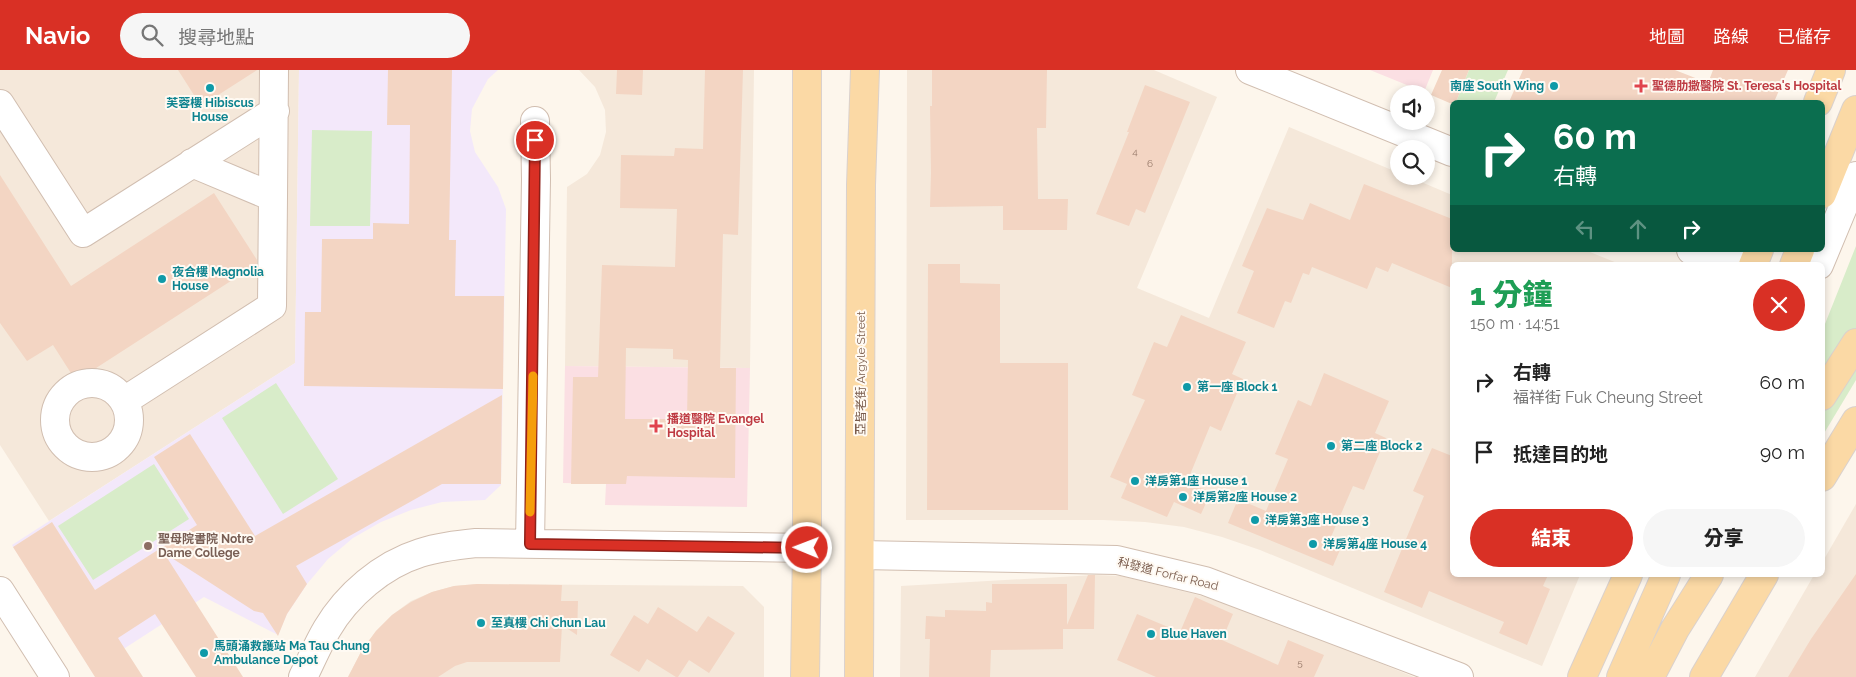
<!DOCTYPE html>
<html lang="zh-TW">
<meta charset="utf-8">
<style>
body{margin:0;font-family:Raleway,"Noto Sans TC",sans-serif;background:#f6f6f6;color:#222;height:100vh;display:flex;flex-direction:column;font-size:19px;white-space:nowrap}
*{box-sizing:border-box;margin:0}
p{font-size:16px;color:#767676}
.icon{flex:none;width:28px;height:28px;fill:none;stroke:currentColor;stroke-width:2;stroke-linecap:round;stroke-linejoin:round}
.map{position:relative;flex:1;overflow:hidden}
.drawer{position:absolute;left:1450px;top:192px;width:375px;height:315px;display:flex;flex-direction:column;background:#fff;border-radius:8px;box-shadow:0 2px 8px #0003}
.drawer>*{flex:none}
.banner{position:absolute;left:1450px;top:30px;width:375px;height:152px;border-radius:8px;box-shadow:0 2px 8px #0003;background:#0b6e4f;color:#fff;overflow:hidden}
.controls{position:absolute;left:1390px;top:15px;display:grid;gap:10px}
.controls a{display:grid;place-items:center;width:45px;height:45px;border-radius:50%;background:#fff;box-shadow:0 2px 8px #0003;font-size:25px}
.pin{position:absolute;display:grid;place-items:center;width:42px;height:42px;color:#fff;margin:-21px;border:2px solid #fff;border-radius:50%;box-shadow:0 1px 5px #0007}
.me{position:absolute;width:55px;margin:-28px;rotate:271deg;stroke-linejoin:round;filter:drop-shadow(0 0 4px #0008)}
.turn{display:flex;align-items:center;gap:18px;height:105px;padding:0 20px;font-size:22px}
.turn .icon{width:65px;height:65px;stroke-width:2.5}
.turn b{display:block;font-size:35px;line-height:42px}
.lanes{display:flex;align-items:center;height:48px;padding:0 20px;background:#0003;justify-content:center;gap:25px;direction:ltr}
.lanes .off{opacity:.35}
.round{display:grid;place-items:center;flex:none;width:52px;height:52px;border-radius:26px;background:#f6f6f6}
.overview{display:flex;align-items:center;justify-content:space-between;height:85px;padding:0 20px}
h1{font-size:30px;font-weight:800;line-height:38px;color:#1e9e55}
.button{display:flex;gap:10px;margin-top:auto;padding:10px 20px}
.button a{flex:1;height:58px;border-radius:30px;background:#d93025;color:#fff;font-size:20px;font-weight:800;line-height:58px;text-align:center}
.button a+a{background:#f6f6f6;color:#222}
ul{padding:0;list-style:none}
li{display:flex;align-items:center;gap:15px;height:70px;padding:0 20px}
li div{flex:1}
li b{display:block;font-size:19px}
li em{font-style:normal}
header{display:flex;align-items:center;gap:30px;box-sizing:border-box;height:70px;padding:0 25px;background:#d93025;color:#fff}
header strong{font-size:24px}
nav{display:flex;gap:28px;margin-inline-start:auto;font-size:18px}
.search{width:350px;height:45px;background:#f6f6f6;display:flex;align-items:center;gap:12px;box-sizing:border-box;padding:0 18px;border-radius:28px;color:#767676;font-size:19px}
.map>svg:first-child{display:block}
.residential{fill:#f5e8da}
.education{fill:#f3e8fa}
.medical{fill:#fbdfe3}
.green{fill:#d8ecc9}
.building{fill:#f3d5c3;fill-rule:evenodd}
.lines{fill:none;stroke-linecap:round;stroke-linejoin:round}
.minor-casing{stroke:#d1beb0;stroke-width:30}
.major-casing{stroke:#dad1cd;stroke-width:30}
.minor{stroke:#fff;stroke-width:28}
.major{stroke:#fbd9a5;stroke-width:28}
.route-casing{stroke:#8d1f18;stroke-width:12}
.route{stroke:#d93025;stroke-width:9}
.slow{stroke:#f59e0b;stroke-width:9}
.culture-dot{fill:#0f9aa8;stroke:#fffaf3;stroke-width:2}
.health-dot{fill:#e0444e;stroke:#fffaf3;stroke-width:2}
.education-dot{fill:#8d6e63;stroke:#fffaf3;stroke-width:2}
.labels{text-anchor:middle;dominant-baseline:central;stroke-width:4;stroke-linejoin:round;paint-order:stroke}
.number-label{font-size:10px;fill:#987a6a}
.culture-label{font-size:12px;font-weight:bold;fill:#0d838f;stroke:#fffaf3;text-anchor:start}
.health-label{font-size:12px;font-weight:bold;fill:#be3a42;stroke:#fffaf3;text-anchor:start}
.street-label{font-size:12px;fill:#7a5c4d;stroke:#fffaf3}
.education-label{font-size:12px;font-weight:bold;fill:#785e54;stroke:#fffaf3;text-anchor:start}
</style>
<header>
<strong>Navio</strong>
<div class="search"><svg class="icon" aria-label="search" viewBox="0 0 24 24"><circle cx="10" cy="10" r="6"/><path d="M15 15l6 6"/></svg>搜尋地點</div>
<nav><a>地圖</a><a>路線</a><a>已儲存</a></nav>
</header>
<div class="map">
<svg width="1856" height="607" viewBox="0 0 1856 607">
<rect width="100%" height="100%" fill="#fdf6ec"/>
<!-- residential -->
<path class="residential" d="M0 0H299L295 293 49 451 0 375Z
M579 0H754L750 298 565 296 567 117 587 104 600 85 606 62 605 40 595 17Z
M907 0H1154L1217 27 1137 218 1209 248 1289 57 1399 103V106H1407L1452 125V180H1585L1622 195H1452V505H1580L1542 596 1260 480 1222 467 1184 457 1145 452 1103 450H906Z
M1856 434V607H1755L1814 505H1822L1823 491Z
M1095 505 1121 506 1202 526 1276 551 1414 607H900L901 516Z
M477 514 743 516 764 537V607H348L362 580 376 561 392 545 411 531 432 522 454 516Z"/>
<!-- education -->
<path class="education" d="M299 0H498L488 9 472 39 470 61 475 82 498 117 506 139 501 415 485 430 442 432 411 440 381 452 353 468 328 489 307 514 287 544 278 565 204 527 91 600 12 475 295 293Z"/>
<!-- medical -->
<path class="medical" d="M1370 0H1433L1424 22Z
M565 296 750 298 747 437 605 435 606 414 563 413Z"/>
<!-- green -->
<path class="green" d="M1469 0H1508L1494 32H1456Z
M312 60 372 61 370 156H310Z
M1856 176V310L1823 365V259Z
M276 313 338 409 283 444 222 348Z
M154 394 189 449 93 510 58 456Z"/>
<!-- building -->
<path class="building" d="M178 0H257L201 36Z
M388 0H452L449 170H456L455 226H504L503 319 304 316 305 242H321L322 169H373V153L409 154 410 55H387Z
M617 0H643L642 25 616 24Z
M705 0H743L738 165 723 164 720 298H736L735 408 627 406 626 414H571L573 307H598L602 195 675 197 677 139 620 138 621 85 674 86 675 78 703 79ZM626 278 673 279V289L688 290 687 349H625Z
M932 0H1047L1046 58H1037L1038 129H1068L1067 160H1003V136L930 137 931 103 930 36H932Z
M1442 0H1469L1456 32H1452V34L1431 25Z
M1523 0H1675L1708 13 1713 0H1788L1774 32H1509Z
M1145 15 1190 32 1145 143 1136 139 1129 156 1096 144 1129 62H1127Z
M0 105 71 216 214 123 257 190V194L76 311 53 275 27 291 0 253Z
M1364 114 1452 149V218L1392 193 1388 202 1376 197 1367 219 1312 197 1309 205 1303 203 1291 233 1285 231 1274 258 1237 243 1254 201 1242 196 1267 138 1303 150 1310 133 1350 150Z
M928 194H960V213L1000 214V293H1068V440H927Z
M1181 245 1246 272 1232 304 1243 309 1221 361 1210 356 1187 412 1211 422 1201 444 1174 432 1167 447 1121 428 1127 414 1110 407 1145 330 1132 325 1154 272 1167 277Z
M1324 303 1389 331 1375 363 1386 368 1374 396 1364 420 1353 416 1331 467 1343 473 1333 496 1228 453 1238 429 1266 441 1288 389 1275 384 1288 353 1298 330 1311 336Z
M502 325 501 414H442L296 496 307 514 287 544 278 566 263 543 254 541 164 483 243 607H196L155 544 118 568 143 607H95L13 477 52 452 95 520 197 455 154 387 190 364 255 466Z
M1432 378 1452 386V505H1548L1543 516 1550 519 1527 575 1499 563 1504 552 1429 521 1422 538 1384 522 1424 426 1413 421Z
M1856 504V607H1788L1811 569Z
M1088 505H1095L1094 559H1063V579L991 580 990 607H929L930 569H925L926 546 945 547V540L986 541V532L992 533V514H1067V555Z
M477 514 562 515 561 531H578L577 565 562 555 560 592H467L455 596 438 607H348L362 580 376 561 392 545 411 532 432 522 454 516Z
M1195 527 1233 544 1222 570 1278 595 1288 570 1324 585 1314 607H1156L1117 590 1137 544 1180 562Z
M658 537 697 562 708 546 735 563 709 603 689 590 678 607H676L647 589 639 602 610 585 634 545 648 554Z"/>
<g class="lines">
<defs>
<path id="minor" d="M1250 0 1452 82
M0 34 83 163 275 41
M273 127 274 0
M1691 180 1741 195
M1819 195 1856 106
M55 350a37 37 0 1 1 74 0a37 37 0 1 1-74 0Z
M124 331 272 236 273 127 192 93
M530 474 536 109 535 51
M860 485 1117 490 1205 511 1459 607
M0 521 55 607
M303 607C311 591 318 574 327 559 347 525 382 495 420 483 438 477 457 475 476 473L807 478"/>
<path id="major" d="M1818 32 1831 0
M1822 124 1856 40
M1753 195 1759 180
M1794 195 1800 180
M1822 326 1856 273
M1822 407 1856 351
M805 607 807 478V0
M859 607 861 115 865 0
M1582 607 1628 505
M1621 607 1666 505
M1650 607 1675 559 1709 505
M1704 607 1764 505"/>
</defs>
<!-- minor casing -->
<use href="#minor" class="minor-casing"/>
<!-- major casing -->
<use href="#major" class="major-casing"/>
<!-- minor -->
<use href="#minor" class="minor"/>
<!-- major -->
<use href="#major" class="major"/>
</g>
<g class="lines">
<defs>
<path id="route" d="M535 70 530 474 807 478"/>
</defs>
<!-- route casing -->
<use href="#route" class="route-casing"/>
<!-- route -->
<use href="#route" class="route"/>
<!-- slow -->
<path class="slow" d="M530 442 533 306"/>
</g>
<!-- markers -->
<g class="culture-dot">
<circle cx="1554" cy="16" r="5"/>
<circle cx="210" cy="18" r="5"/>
<circle cx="162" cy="209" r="5"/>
<circle cx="1187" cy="317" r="5"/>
<circle cx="1331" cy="376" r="5"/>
<circle cx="1135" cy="411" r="5"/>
<circle cx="1183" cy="427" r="5"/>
<circle cx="1255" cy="450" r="5"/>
<circle cx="1313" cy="474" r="5"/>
<circle cx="481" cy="553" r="5"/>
<circle cx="1151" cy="564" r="5"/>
<circle cx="204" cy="583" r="5"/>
</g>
<g class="health-dot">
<path d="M1638.5 8.5h5v5h5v5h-5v5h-5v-5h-5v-5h5z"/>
<path d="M653.5 348.5h5v5h5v5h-5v5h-5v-5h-5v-5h5z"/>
</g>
<circle class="education-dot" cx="148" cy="476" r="5"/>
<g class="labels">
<!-- number labels -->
<g class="number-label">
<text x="1135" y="81">4</text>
<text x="1150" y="93">6</text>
<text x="1300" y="592">5</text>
</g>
<!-- culture labels -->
<g class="culture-label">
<text x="1544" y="16" text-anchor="end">南座 South Wing</text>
<text x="210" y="33" text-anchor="middle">芙蓉樓 Hibiscus<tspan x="210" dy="14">House</tspan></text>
<text x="172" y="202">夜合樓 Magnolia<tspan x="172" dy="14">House</tspan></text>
<text x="1197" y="317">第一座 Block 1</text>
<text x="1341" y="376">第二座 Block 2</text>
<text x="1145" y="411">洋房第1座 House 1</text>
<text x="1193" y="427">洋房第2座 House 2</text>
<text x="1265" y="450">洋房第3座 House 3</text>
<text x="1323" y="474">洋房第4座 House 4</text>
<text x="491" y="553">至真樓 Chi Chun Lau</text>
<text x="1161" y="564">Blue Haven</text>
<text x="214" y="576">馬頭涌救護站 Ma Tau Chung<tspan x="214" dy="14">Ambulance Depot</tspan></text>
</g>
<!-- health labels -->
<g class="health-label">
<text x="1652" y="16">聖德肋撒醫院 St. Teresa's Hospital</text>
<text x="667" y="349">播道醫院 Evangel<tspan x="667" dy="14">Hospital</tspan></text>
</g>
<!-- street labels -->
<g class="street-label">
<text transform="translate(861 303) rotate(-90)">亞皆老街 Argyle Street</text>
<text transform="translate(1168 504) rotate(14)">科發道 Forfar Road</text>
</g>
<!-- education labels -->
<g class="education-label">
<text x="158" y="469">聖母院書院 Notre<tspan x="158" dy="14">Dame College</tspan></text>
</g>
</g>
</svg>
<div class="controls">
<a><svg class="icon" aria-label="sound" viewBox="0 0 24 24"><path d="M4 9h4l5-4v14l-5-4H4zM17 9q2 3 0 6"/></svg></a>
<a><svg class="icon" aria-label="search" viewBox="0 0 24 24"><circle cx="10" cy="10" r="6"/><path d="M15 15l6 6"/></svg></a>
</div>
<div class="pin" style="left:535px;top:70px;background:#d93025"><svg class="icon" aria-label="arrive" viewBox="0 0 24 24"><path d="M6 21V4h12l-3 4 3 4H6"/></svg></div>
<svg class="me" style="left:807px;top:478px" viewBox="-20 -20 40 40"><circle r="17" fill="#d93025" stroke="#fff" stroke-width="3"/><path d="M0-11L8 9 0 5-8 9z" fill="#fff"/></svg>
<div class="banner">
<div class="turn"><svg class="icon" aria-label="right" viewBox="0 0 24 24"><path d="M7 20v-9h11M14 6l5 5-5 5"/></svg><div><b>60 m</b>右轉</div></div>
<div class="lanes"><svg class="icon off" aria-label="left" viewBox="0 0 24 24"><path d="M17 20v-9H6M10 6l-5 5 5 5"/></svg><svg class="icon off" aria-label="ahead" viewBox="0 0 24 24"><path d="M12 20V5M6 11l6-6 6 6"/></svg><svg class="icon" aria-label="right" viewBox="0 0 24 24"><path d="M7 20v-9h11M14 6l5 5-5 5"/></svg></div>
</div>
<section class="drawer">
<div class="overview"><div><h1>1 分鐘</h1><p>150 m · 14:51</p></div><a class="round" style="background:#d93025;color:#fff"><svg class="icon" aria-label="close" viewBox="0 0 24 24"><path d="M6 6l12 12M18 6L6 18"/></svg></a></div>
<ul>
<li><svg class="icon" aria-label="right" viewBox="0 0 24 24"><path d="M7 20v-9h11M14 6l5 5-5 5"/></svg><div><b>右轉</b><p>福祥街 Fuk Cheung Street</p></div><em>60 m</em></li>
<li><svg class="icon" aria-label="arrive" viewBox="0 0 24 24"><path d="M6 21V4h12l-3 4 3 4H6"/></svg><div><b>抵達目的地</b></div><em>90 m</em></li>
</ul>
<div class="button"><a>結束</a><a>分享</a></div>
</section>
</div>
